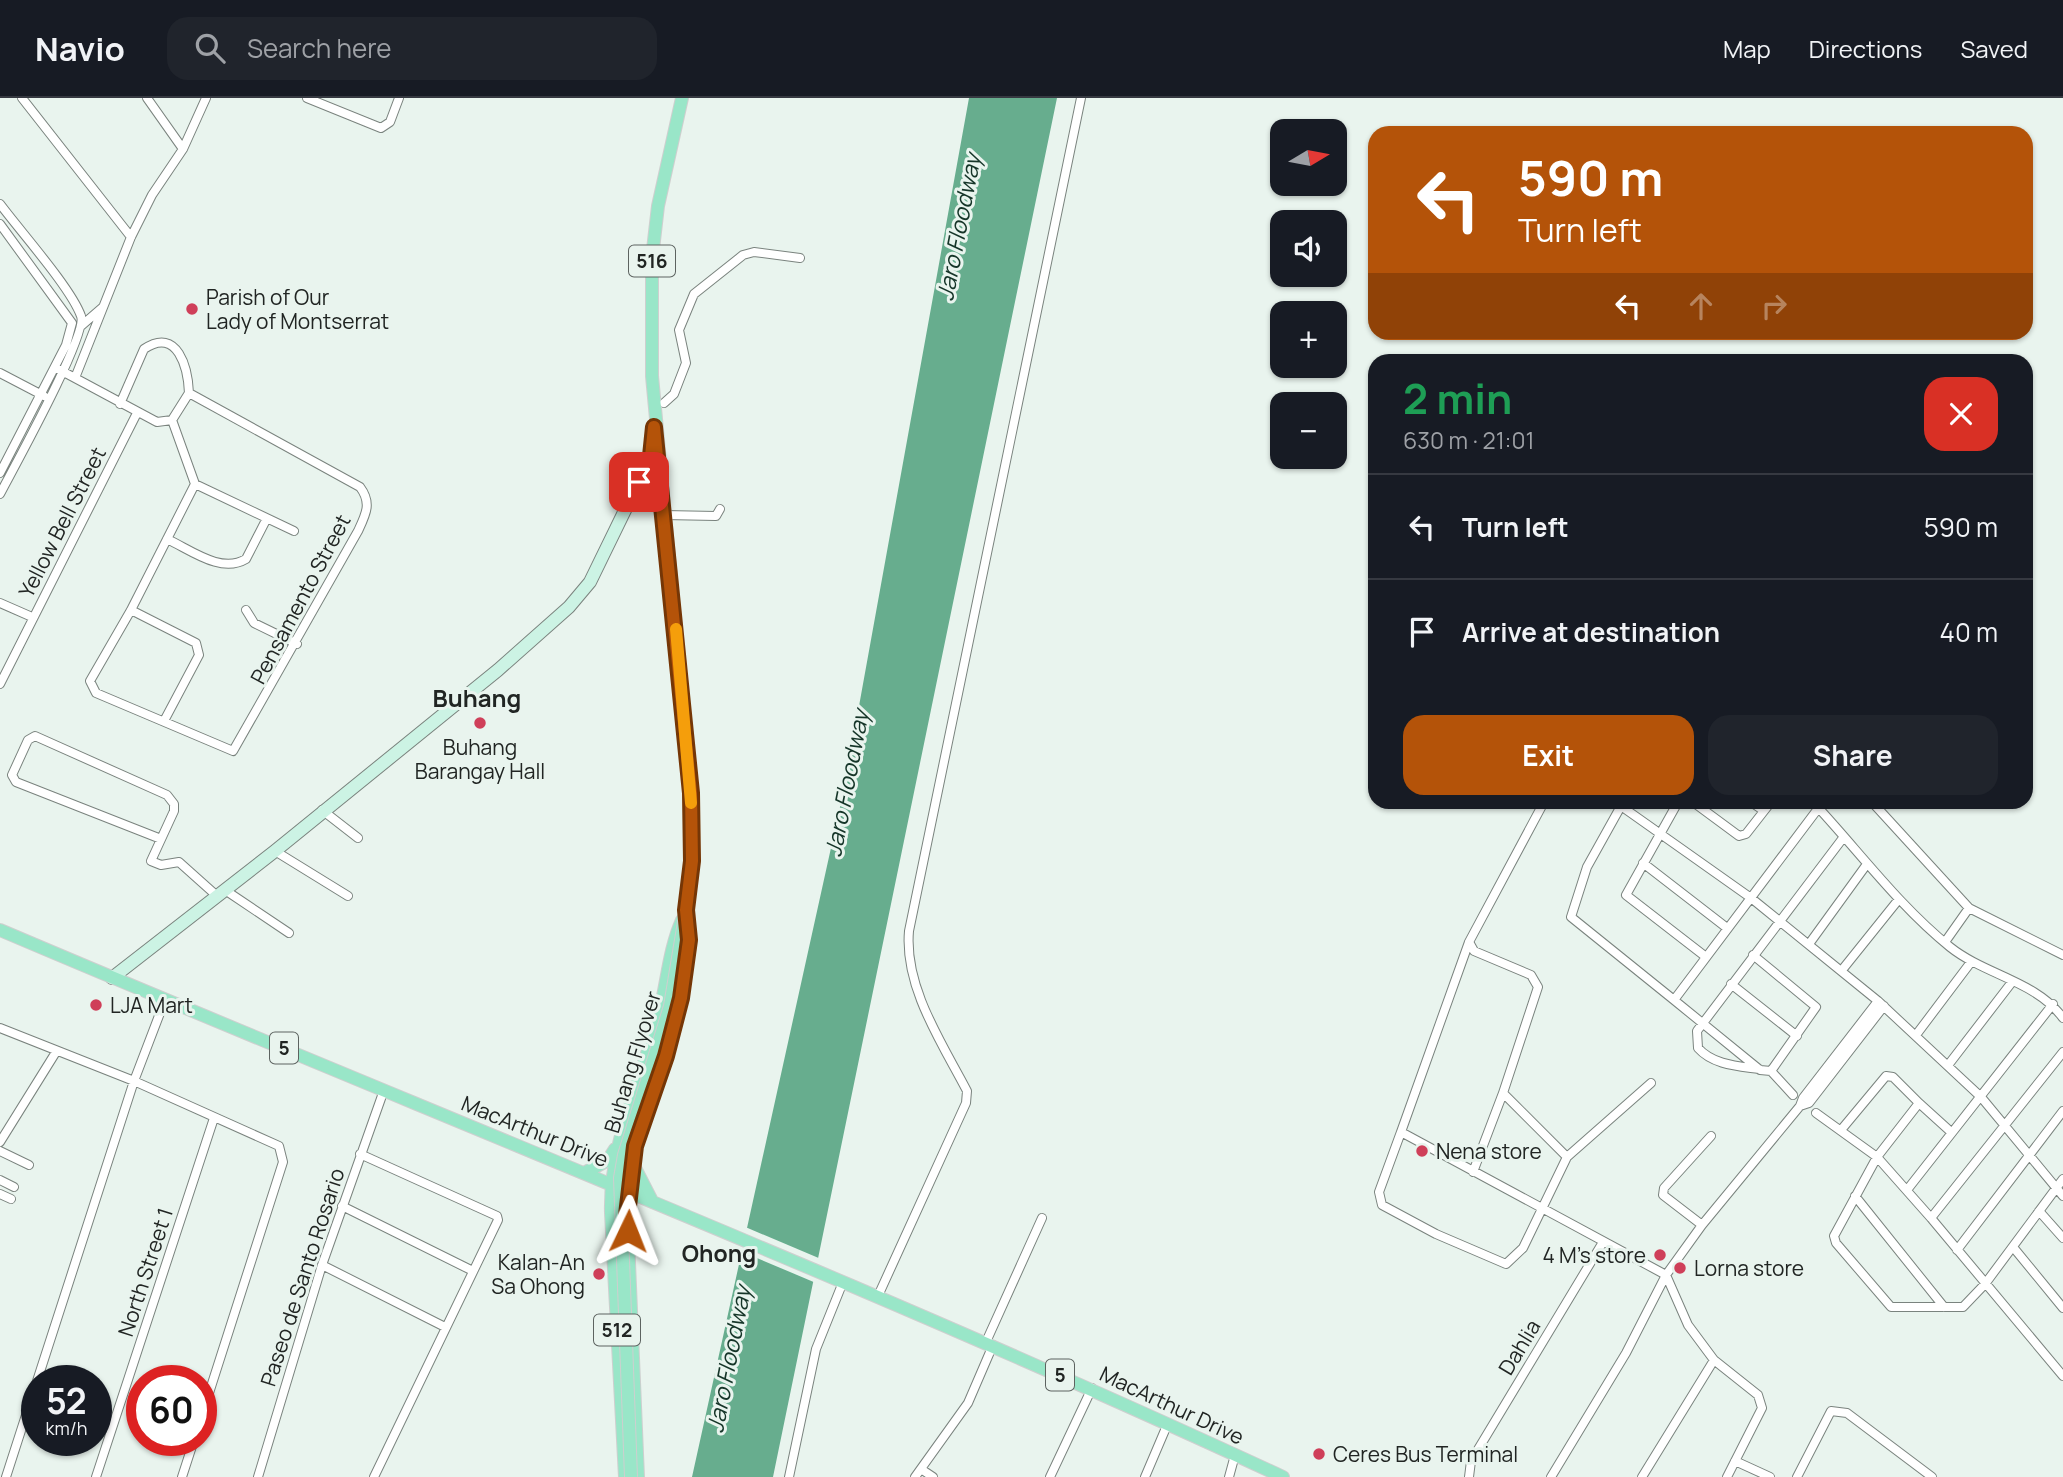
<!DOCTYPE html>
<meta charset="utf-8">
<style>
body{margin:0;font-family:Manrope,sans-serif;background:#20242c;color:#f1f3f6;height:100vh;display:flex;flex-direction:column;font-size:26px;white-space:nowrap}
*{box-sizing:border-box;margin:0}
p{font-size:23px;color:#9ea1a6}
.icon{flex:none;width:38px;height:38px;fill:none;stroke:currentColor;stroke-width:2;stroke-linecap:round;stroke-linejoin:round}
.map{position:relative;flex:1;overflow:hidden}
.drawer{position:absolute;left:1368px;top:256px;width:665px;height:455px;display:flex;flex-direction:column;background:#171b24;border-radius:21px;box-shadow:0 2px 5px #0004}
.drawer>*{flex:none}
.guide{position:absolute;left:1368px;top:28px;width:665px;height:214px;border-radius:21px;box-shadow:0 2px 5px #0004;background:#b45309;color:#fff;overflow:hidden}
.needle{width:46px;rotate:80deg}
.fabs{position:absolute;left:1270px;top:21px;display:grid;gap:14px}
.fabs a{display:grid;place-items:center;width:77px;height:77px;border-radius:14px;background:#171b24;box-shadow:0 2px 5px #0004;font-size:35px}
.speed{position:absolute;left:21px;top:1267px;display:flex;gap:14px;font-size:35px;font-weight:700;text-align:center}
.speed>*{display:grid;place-content:center;width:91px;height:91px;border-radius:50%;background:#171b24;box-shadow:0 2px 5px #0004;line-height:1}
.speed small{font-size:18px;font-weight:400}
.speed .limit{border:10px solid #d22;background:#fff;color:#111}
.pin{position:absolute;display:grid;place-items:center;width:60px;height:60px;color:#fff;margin:-30px;border-radius:14px;box-shadow:0 4px 10px #0006}
.me{position:absolute;width:77px;margin:-38px;rotate:2deg;stroke-linejoin:round;filter:drop-shadow(0 0 5px #0008)}
.turn{display:flex;align-items:center;gap:24px;height:147px;padding:0 35px;font-size:32px}
.turn .icon{width:91px;height:91px;stroke-width:2.5}
.turn b{display:block;font-size:49px;line-height:60px}
.lanes{display:flex;align-items:center;height:66px;padding:0 35px;background:#0003;justify-content:center;gap:35px;direction:ltr}
.lanes .off{opacity:.35}
.round{display:grid;place-items:center;flex:none;width:74px;height:74px;border-radius:21px;background:#20242c}
.headline{display:flex;align-items:center;justify-content:space-between;height:119px;padding:0 35px}
h1{font-size:42px;font-weight:700;line-height:52px;color:#1e9e55}
.action{display:flex;gap:14px;margin-top:auto;padding:14px 35px}
.action a{flex:1;height:80px;border-radius:21px;background:#b45309;color:#fff;font-size:28px;font-weight:700;line-height:80px;text-align:center}
.action a+a{background:#20242c;color:#f1f3f6}
ul{padding:0;list-style:none}
li{display:flex;align-items:center;gap:21px;height:105px;padding:0 35px;border-top:2px solid #363941}
li div{flex:1}
li b{display:block;font-size:26px}
li em{font-style:normal}
header{display:flex;align-items:center;gap:42px;box-sizing:border-box;height:98px;padding:0 35px;background:#171b24;border-bottom:2px solid #363941}
header strong{font-size:33px}
nav{display:flex;gap:38px;margin-inline-start:auto;font-size:24px}
.search{width:490px;height:63px;background:#20242c;display:flex;align-items:center;gap:18px;box-sizing:border-box;padding:0 24px;border-radius:21px;color:#9ea1a6;font-size:26px}
.map>svg:first-child{display:block}
.water{fill:#67ad8e}
.pier{fill:#e9f4ee}
.lines{fill:none;stroke-linecap:round;stroke-linejoin:round}
.street-casing{stroke:#7a837e;stroke-width:10}
.secondary-casing{stroke:#7a837e;stroke-width:14}
.primary-casing{stroke:#cecfcf;stroke-width:14}
.street{stroke:#fff;stroke-width:8}
.secondary{stroke:#ccf3e4;stroke-width:12}
.primary{stroke:#99e6c8;stroke-width:12}
.primary-bridge-casing{stroke:#cecfcf;stroke-width:14;stroke-linecap:butt}
.primary-bridge{stroke:#99e6c8;stroke-width:12}
.route-casing{stroke:#753606;stroke-width:18}
.route{stroke:#b45309;stroke-width:12}
.slow{stroke:#f59e0b;stroke-width:12}
.poi-dot{fill:#cf3f59;stroke:#e9f4ee;stroke-width:2.5}
.labels{text-anchor:middle;dominant-baseline:central;stroke-width:6;stroke-linejoin:round;paint-order:stroke}
.shield{fill:#e9f4ee;stroke:#5d6360;stroke-width:2}
.shield-label{font-size:19px;font-weight:bold;fill:#212523}
.poi-label{font-size:21px;fill:#212523;stroke:#e9f4ee;text-anchor:start}
.street-label{font-size:21px;fill:#212523;stroke:#e9f4ee}
.water-label{font-size:23px;font-style:italic;fill:#153528;stroke:#e9f4ee}
.neighbourhood-label{font-size:23px;font-weight:bold;fill:#212523;stroke:#e9f4ee}
.quarter-label{font-size:24px;font-weight:bold;fill:#212523;stroke:#e9f4ee}
</style>
<header>
<strong>Navio</strong>
<div class="search"><svg class="icon" aria-label="search" viewBox="0 0 24 24"><circle cx="10" cy="10" r="6"/><path d="M15 15l6 6"/></svg>Search here</div>
<nav><a>Map</a><a>Directions</a><a>Saved</a></nav>
</header>
<div class="map">
<svg width="2063" height="1379" viewBox="0 0 2063 1379">
<rect width="100%" height="100%" fill="#e9f4ee"/>
<!-- water -->
<path class="water" d="M969 0H1057L773 1379H692L844 691Z"/>
<!-- pier -->
<path class="pier" d="M743 1128 821 1161 816 1185 738 1152Z"/>
<g class="lines">
<defs>
<path id="street" d="M22 0 131 139
M147 0 183 51
M307 0 381 30 390 24 399 0
M0 106C20 133 71 190 81 218 88 236 13 371 0 396
M0 126 72 225 66 247 0 375
M81 228 103 209
M60 272 157 324 172 322 189 295
M0 275 44 298
M75 280 131 139 152 97 183 51 206 0
M664 305 674 296 686 265 679 232 694 196 743 157 754 154 800 160
M120 306 144 251C178 228 188 271 189 295L360 389C372 405 366 416 358 433L233 653 96 595 90 583 131 512 195 386
M172 322 195 386 294 433
M664 417 716 418 720 411
M167 441C191 452 221 476 246 461L266 422
M0 505 32 519
M131 512 196 545 199 557 164 623
M246 512 254 525 297 546
M0 586 137 315
M1544 704 1469 844 1401 1034 1666 1177 1688 1227 1714 1262 1758 1297 1762 1310 1727 1379
M1678 704 1626 797 1706 859
M1693 704 1739 738 1746 736 1771 704
M1751 704 1764 713
M1813 704C1858 752 1898 807 1950 849 1985 877 2036 883 2063 920
M1872 704 1969 810 2063 857
M322 712 358 740
M161 741 16 684 12 677 28 642 35 638 167 697 174 706V713L151 763 161 767 179 764 217 798
M275 753 348 798
M1643 765 1727 830
M225 792 289 835
M1469 844 1474 853 1531 877 1538 889 1503 995 1567 1059
M1945 844 1969 810
M1809 846 1867 766
M1753 857 1816 909 1771 973
M1842 872 1899 801
M1731 886 1797 938
M1674 902 1571 819 1587 769 1621 708 1751 800 1878 903 1981 999 2063 1098
M0 930 134 983 279 1048 283 1064 201 1320
M1916 937 1971 864
M1949 966 2012 884
M1759 971C1738 968 1713 967 1698 950L1697 933 1843 740
M1793 997 1771 973 1760 972 1674 902 1823 704
M1919 1005 1951 1034
M1800 1008 1809 1005 1884 908
M1816 1015 1877 1059 1931 1120 2063 954
M1841 1032 1886 978 1893 979 1919 1005 1877 1059 1834 1138 1836 1145 1891 1209H1963L1985 1186 2063 1081
M1401 1034 1379 1094 1382 1107 1436 1136 1506 1166 1523 1150 1567 1059 1651 985
M0 1044 56 954
M0 1053 29 1067
M360 1056 497 1118 498 1122 374 1379
M1473 1074 1503 995
M0 1082 14 1089
M1907 1092 2053 906
M0 1096 11 1101
M1855 1098 1944 1209
M342 1108 473 1173
M2039 1113 2063 1140
M1931 1120 2063 1278
M1702 1127 1663 1097 1664 1090 1711 1038
M2013 1149 2063 1210
M1957 1152 2063 1013
M322 1167 445 1229
M878 1198 966 1005 967 993C942 945 904 889 909 833L1081 0
M986 1244 1042 1120
M37 1283 134 983 165 902
M1735 1363 1770 1379
M921 1371 933 1379
M6 1379 37 1283
M96 1379 214 1020
M182 1379 194 1342
M258 1379 322 1167 384 992
M789 1379 816 1251 843 1184
M915 1379 968 1305 993 1247
M1050 1379 1092 1290
M1145 1379 1168 1325
M1229 1379 1235 1357
M1469 1379 1471 1363 1603 1144
M1551 1379 1626 1255 1666 1177 1702 1127 1800 1008 1803 1000 1878 903
M1642 1379 1714 1262
M1797 1379 1831 1313 1847 1315 1932 1379"/>
<path id="secondary" d="M112 880 275 753 498 572 569 509 590 484 648 365"/>
<path id="primary" d="M0 832C428 1014 861 1183 1283 1379
M633 1066 652 1103
M586 1074 608 1062 615 1051
M625 1379 611 1115C609 1046 641 983 659 916 667 885 669 851 682 822
M638 1379 627 1117 635 1048 666 958 681 900 689 842 686 812 692 763 691 695 652 278V160L658 108 682 0"/>
</defs>
<!-- street casing -->
<use href="#street" class="street-casing"/>
<!-- secondary casing -->
<use href="#secondary" class="secondary-casing"/>
<!-- primary casing -->
<use href="#primary" class="primary-casing"/>
<!-- street -->
<use href="#street" class="street"/>
<!-- secondary -->
<use href="#secondary" class="secondary"/>
<!-- primary -->
<use href="#primary" class="primary"/>
<defs>
<path id="primary-bridge" d="M631 1379 620 1080 624 1057 670 908 686 812"/>
</defs>
<!-- primary-bridge casing -->
<use href="#primary-bridge" class="primary-bridge-casing"/>
<!-- primary-bridge -->
<use href="#primary-bridge" class="primary-bridge"/>
</g>
<g class="lines">
<defs>
<path id="route" d="M628 1133 627 1117 635 1048 666 958 681 900 689 842 686 812 692 763 691 695 654 329 651 358 639 384"/>
</defs>
<!-- route casing -->
<use href="#route" class="route-casing"/>
<!-- route -->
<use href="#route" class="route"/>
<!-- slow -->
<path class="slow" d="M676 531 691 705"/>
</g>
<!-- markers -->
<g class="poi-dot">
<circle cx="192" cy="211" r="7"/>
<circle cx="480" cy="625" r="7"/>
<circle cx="96" cy="907" r="7"/>
<circle cx="1422" cy="1053" r="7"/>
<circle cx="1660" cy="1157" r="7"/>
<circle cx="1680" cy="1170" r="7"/>
<circle cx="599" cy="1176" r="7"/>
<circle cx="1319" cy="1356" r="7"/>
</g>
<g class="labels">
<!-- shield labels -->
<g class="shield">
<rect x="629" y="147.5" width="46" height="31" rx="5"/>
<rect x="270" y="934.5" width="28" height="31" rx="5"/>
<rect x="594" y="1216.5" width="46" height="31" rx="5"/>
<rect x="1046" y="1261.5" width="28" height="31" rx="5"/>
</g>
<g class="shield-label">
<text x="652" y="163">516</text>
<text x="284" y="950">5</text>
<text x="617" y="1232">512</text>
<text x="1060" y="1277">5</text>
</g>
<!-- poi labels -->
<g class="poi-label">
<text x="206" y="199">Parish of Our<tspan x="206" dy="24">Lady of Montserrat</tspan></text>
<text x="480" y="649" text-anchor="middle">Buhang<tspan x="480" dy="24">Barangay Hall</tspan></text>
<text x="110" y="907">LJA Mart</text>
<text x="1436" y="1053">Nena store</text>
<text x="1646" y="1157" text-anchor="end">4 M's store</text>
<text x="585" y="1164" text-anchor="end">Kalan-An<tspan x="585" dy="24">Sa Ohong</tspan></text>
<text x="1694" y="1170">Lorna store</text>
<text x="1333" y="1356">Ceres Bus Terminal</text>
</g>
<!-- street labels -->
<g class="street-label">
<text transform="translate(62 424) rotate(-63)">Yellow Bell Street</text>
<text transform="translate(300 501) rotate(-62)">Pensamento Street</text>
<text transform="translate(632 964) rotate(-73)">Buhang Flyover</text>
<text transform="translate(535 1033) rotate(22)">MacArthur Drive</text>
<text transform="translate(145 1174) rotate(-72)">North Street 1</text>
<text transform="translate(302 1179) rotate(-72)">Paseo de Santo Rosario</text>
<text transform="translate(1519 1249) rotate(-59)">Dahlia</text>
<text transform="translate(1172 1307) rotate(25)">MacArthur Drive</text>
</g>
<!-- water labels -->
<g class="water-label">
<text transform="translate(958 129) rotate(-79)">Jaro Floodway</text>
<text transform="translate(846 685) rotate(-79)">Jaro Floodway</text>
<text transform="translate(728 1261) rotate(-79)">Jaro Floodway</text>
</g>
<!-- neighbourhood labels -->
<g class="neighbourhood-label">
<text x="719" y="1155">Ohong</text>
</g>
<!-- quarter labels -->
<g class="quarter-label">
<text x="477" y="599">Buhang</text>
</g>
</g>
</svg>
<div class="fabs">
<a><svg class="needle" viewBox="-14 -14 28 28"><path d="M0-13l5 13h-10z" fill="#e53935"/><path d="M0 13l5-13h-10z" fill="#9ea1a6"/></svg></a>
<a><svg class="icon" aria-label="sound" viewBox="0 0 24 24"><path d="M4 9h4l5-4v14l-5-4H4zM17 9q2 3 0 6"/></svg></a>
<a>+</a>
<a>−</a>
</div>
<div class="speed"><div>52<small>km/h</small></div><div class="limit">60</div></div>
<div class="pin" style="left:639px;top:384px;background:#d93025"><svg class="icon" aria-label="arrive" viewBox="0 0 24 24"><path d="M6 21V4h12l-3 4 3 4H6"/></svg></div>
<svg class="me" style="left:628px;top:1133px" viewBox="-20 -20 40 40"><path d="M0-17L14 15 0 8-14 15z" fill="#b45309" stroke="#fff" stroke-width="4"/></svg>
<div class="guide">
<div class="turn"><svg class="icon" aria-label="left" viewBox="0 0 24 24"><path d="M17 20v-9H6M10 6l-5 5 5 5"/></svg><div><b>590 m</b>Turn left</div></div>
<div class="lanes"><svg class="icon" aria-label="left" viewBox="0 0 24 24"><path d="M17 20v-9H6M10 6l-5 5 5 5"/></svg><svg class="icon off" aria-label="ahead" viewBox="0 0 24 24"><path d="M12 20V5M6 11l6-6 6 6"/></svg><svg class="icon off" aria-label="right" viewBox="0 0 24 24"><path d="M7 20v-9h11M14 6l5 5-5 5"/></svg></div>
</div>
<section class="drawer">
<div class="headline"><div><h1>2 min</h1><p>630 m · 21:01</p></div><a class="round" style="background:#d93025;color:#fff"><svg class="icon" aria-label="close" viewBox="0 0 24 24"><path d="M6 6l12 12M18 6L6 18"/></svg></a></div>
<ul>
<li><svg class="icon" aria-label="left" viewBox="0 0 24 24"><path d="M17 20v-9H6M10 6l-5 5 5 5"/></svg><div><b>Turn left</b></div><em>590 m</em></li>
<li><svg class="icon" aria-label="arrive" viewBox="0 0 24 24"><path d="M6 21V4h12l-3 4 3 4H6"/></svg><div><b>Arrive at destination</b></div><em>40 m</em></li>
</ul>
<div class="action"><a>Exit</a><a>Share</a></div>
</section>
</div>
